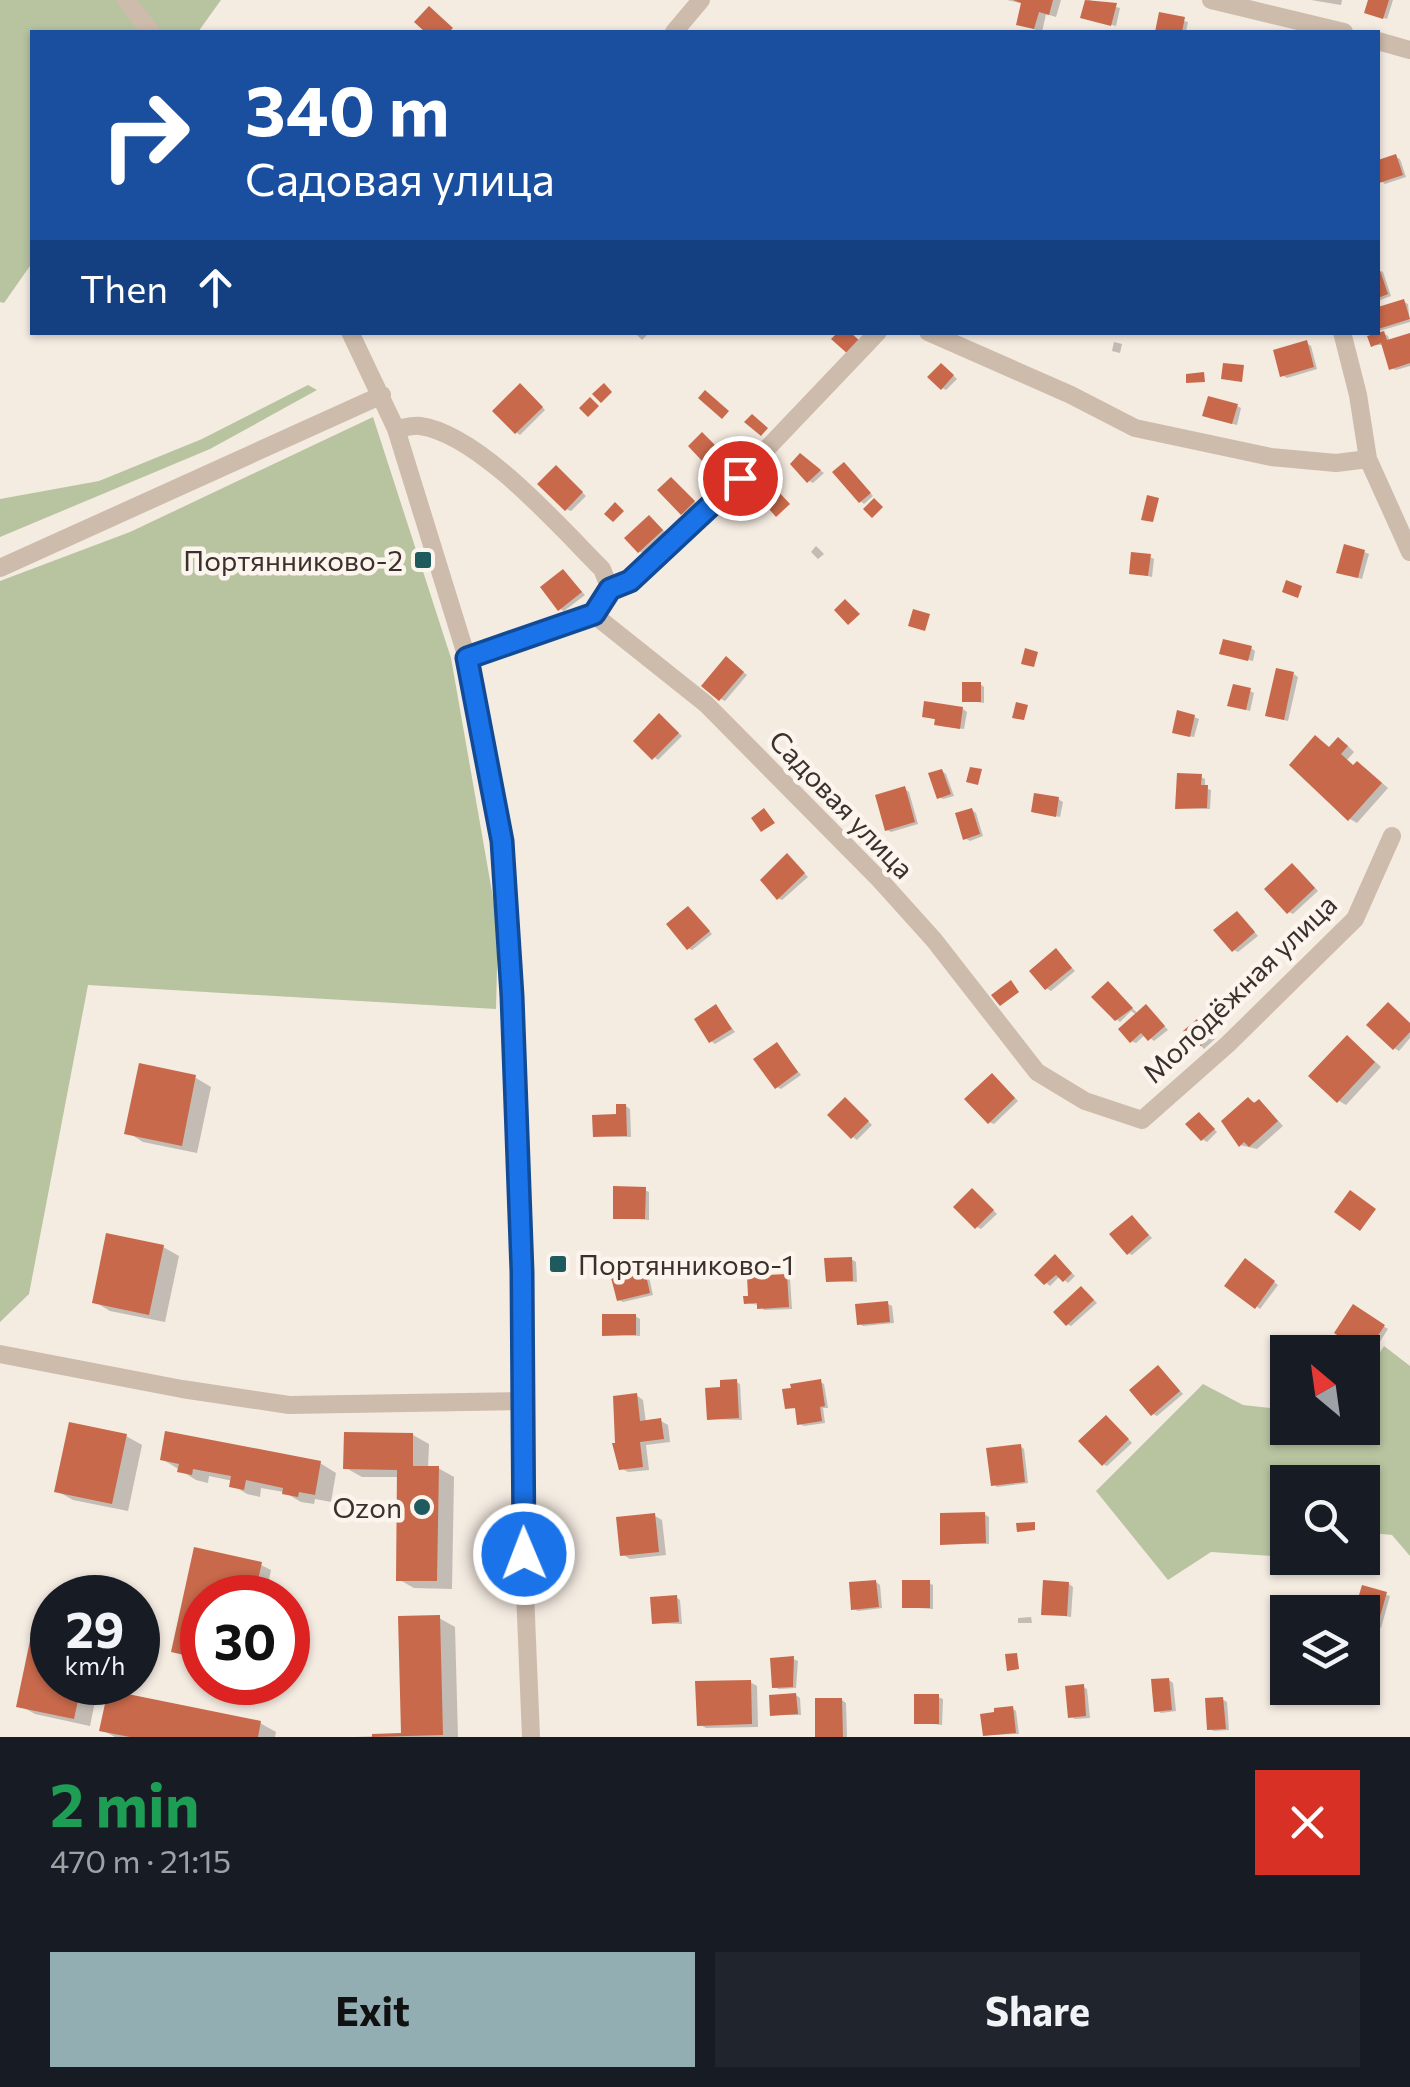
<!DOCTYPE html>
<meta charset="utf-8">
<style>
body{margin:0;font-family:Commissioner,sans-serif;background:#20242c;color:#f1f3f6;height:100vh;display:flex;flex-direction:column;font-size:38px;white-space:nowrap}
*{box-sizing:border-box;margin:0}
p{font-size:32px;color:#9ea1a6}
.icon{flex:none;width:55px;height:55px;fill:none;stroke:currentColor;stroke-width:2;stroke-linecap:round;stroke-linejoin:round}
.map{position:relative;height:1737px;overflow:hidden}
.sheet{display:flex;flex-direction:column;background:#171b24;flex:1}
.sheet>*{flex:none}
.guide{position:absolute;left:30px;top:30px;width:1350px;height:305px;border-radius:0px;box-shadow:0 2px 8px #0004;background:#1a4fa0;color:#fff;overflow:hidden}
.needle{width:65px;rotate:331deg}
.tools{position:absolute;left:1270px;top:1335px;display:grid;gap:20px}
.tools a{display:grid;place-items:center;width:110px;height:110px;border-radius:0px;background:#171b24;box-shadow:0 2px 8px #0004;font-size:50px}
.speed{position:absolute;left:30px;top:1575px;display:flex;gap:20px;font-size:50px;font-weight:700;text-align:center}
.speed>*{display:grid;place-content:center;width:130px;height:130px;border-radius:50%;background:#171b24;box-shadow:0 2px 8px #0004;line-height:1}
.speed small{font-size:25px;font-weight:400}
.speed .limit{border:15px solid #d22;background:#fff;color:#111}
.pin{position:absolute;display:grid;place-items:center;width:85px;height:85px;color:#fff;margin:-42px;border:5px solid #fff;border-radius:50%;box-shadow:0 2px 10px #0007}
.me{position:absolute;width:110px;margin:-55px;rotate:359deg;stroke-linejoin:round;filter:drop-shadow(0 0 8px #0008)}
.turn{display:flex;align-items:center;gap:35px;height:210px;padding:0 50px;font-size:45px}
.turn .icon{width:130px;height:130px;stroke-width:2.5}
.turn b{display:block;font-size:70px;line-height:85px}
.then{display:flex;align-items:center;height:95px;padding:0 50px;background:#0003;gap:20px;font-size:38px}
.round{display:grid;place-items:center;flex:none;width:105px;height:105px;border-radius:0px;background:#20242c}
.overview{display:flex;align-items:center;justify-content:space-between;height:170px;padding:0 50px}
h1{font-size:60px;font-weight:700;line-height:75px;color:#1e9e55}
.action{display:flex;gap:20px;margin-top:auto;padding:20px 50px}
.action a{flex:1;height:115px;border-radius:0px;background:#92aeb2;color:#111;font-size:40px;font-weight:700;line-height:115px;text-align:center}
.action a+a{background:#20242c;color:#f1f3f6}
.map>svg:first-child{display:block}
.green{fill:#b8c4a0}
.shadow{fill:#0003}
.building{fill:#c8694b}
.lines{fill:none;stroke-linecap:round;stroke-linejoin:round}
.street{stroke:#cdbbac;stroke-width:18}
.route-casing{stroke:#114b97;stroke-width:25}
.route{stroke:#1a73e8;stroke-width:18}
.poi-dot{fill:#1f5a5e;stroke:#fbf5ee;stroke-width:4}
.labels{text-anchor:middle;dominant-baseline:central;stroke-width:9;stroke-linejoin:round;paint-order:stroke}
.poi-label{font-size:28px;fill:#3b302b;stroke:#fbf5ee;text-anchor:end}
.street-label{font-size:28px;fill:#3b302b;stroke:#fbf5ee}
</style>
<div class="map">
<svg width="1410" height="1737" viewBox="0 0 1410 1737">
<rect width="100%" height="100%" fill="#f4ebe1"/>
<!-- green -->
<path class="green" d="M0 0H221L198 32H32V263L4 303 0 302Z
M308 385 317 390 210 449 0 537V499L99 481 202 439Z
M373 417 451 658 498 926 496 1009 88 985 29 1294 0 1322V581L130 532Z
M1384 1346 1410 1366V1556L1392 1535 1363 1532 1362 1482H1288L1287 1557 1211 1552 1168 1580 1096 1491 1203 1384 1243 1405 1287 1410 1288 1428H1362L1363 1379Z"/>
<!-- shadow -->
<path class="shadow" d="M1007 0H1061L1056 17 1046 14 1042 32 1019 24 1024 4Z
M1088 0 1120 8 1116 26 1083 17Z
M1311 0H1342L1341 5Z
M1370 0H1393L1387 19 1371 14Z
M1161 15 1188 22 1186 32H1158Z
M1395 157 1400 159 1406 177 1385 184 1381 181 1378 163Z
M1378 270 1383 272 1391 296 1378 301Z
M1404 302 1408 304 1410 322 1379 331 1388 336 1390 342 1410 335V366L1396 370 1391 368 1384 345H1373L1379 335 1375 332 1378 310Z
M634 332H650L642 340Z
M1114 342 1122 344 1120 353 1112 351Z
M1306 343 1311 346 1317 369 1287 378 1282 375Z
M946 368 957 379 946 390 942 388Z
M525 389 545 410 520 435 516 432Z
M1237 406 1241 408 1237 425 1209 418Z
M707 438 721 452 710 464 691 446Z
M804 459 824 473 813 483 809 481Z
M845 465 873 496 864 504 860 501Z
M560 471 586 496 571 511 566 509Z
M675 482 697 504 686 515 682 513Z
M653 520 666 533 644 554 639 551Z
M816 546 824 554 818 559 811 552Z
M1364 552 1369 554 1362 579 1344 574Z
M1150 557 1154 559 1152 577 1131 572Z
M564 572 585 595 564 611 560 609Z
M1251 648 1255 651 1253 661 1227 655Z
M731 662 747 675 725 701 721 699Z
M1294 674 1298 677 1288 721 1272 717Z
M980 684 984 687V703L964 700Z
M1250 691 1254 693 1250 711 1235 707Z
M963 709 967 712 964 729 941 726 937 720 924 716Z
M1194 717 1199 719 1194 737 1179 734Z
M664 719 682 736 658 760 636 741Z
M1346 744 1354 752 1347 760 1355 767 1358 764 1365 768 1388 788 1357 823 1350 819 1330 749Z
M942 771 946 774 954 796 943 799 939 797Z
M1201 777 1205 779V788L1211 790 1210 809 1178 808Z
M905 789 909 792 918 824 891 832 887 830Z
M1058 799 1063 802 1060 817 1034 811Z
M972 810 976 813 983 836 970 841 965 838Z
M791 859 808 877 782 900 778 898Z
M1297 868 1318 891 1293 914 1289 912Z
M689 909 712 934 692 950 688 948Z
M1241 916 1258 936 1238 952 1234 950Z
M1060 954 1075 971 1051 991 1046 988Z
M1112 987 1138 1014 1150 1009 1168 1030 1154 1041 1146 1034 1136 1043 1131 1041 1137 1015 1131 1011 1120 1022 1116 1019Z
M716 1007 735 1032 715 1044 711 1041Z
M1198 1022 1215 1039 1204 1049 1187 1031Z
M1410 1024V1038L1399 1051 1394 1048Z
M1355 1043 1381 1067 1346 1105 1339 1101Z
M777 1045 801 1075 781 1089 777 1087Z
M141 1066 196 1078 211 1087 197 1153 143 1142 127 1132Z
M996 1078 1018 1101 994 1124 989 1122Z
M1249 1100 1266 1107 1283 1126 1257 1149 1240 1145Z
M849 1102 872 1125 857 1140 853 1137Z
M626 1106 630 1109 631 1137 596 1136 619 1117Z
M1200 1115 1217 1132 1207 1142 1202 1139Z
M645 1190 649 1192V1220L615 1217Z
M977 1194 997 1214 981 1229 977 1227Z
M1136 1221 1152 1238 1132 1255 1128 1253Z
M163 1247 179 1256 165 1322 110 1311 95 1302Z
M851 1259 856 1262 857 1282 828 1281Z
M1059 1260 1075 1276 1068 1283 1060 1276 1050 1286 1037 1275Z
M1250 1264 1278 1285 1260 1309 1228 1285Z
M642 1265 647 1268 653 1295 623 1302 619 1300Z
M786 1277 790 1279 792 1309 764 1310 759 1305 746 1303Z
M1086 1291 1097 1303 1071 1326 1067 1324Z
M888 1304 892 1306 894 1323 863 1326 859 1323Z
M1354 1308 1388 1329 1372 1354 1338 1333Z
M635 1316 640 1319V1336L605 1334Z
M1162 1370 1183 1394 1157 1416 1153 1414Z
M736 1382 740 1384 742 1420 709 1419Z
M820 1382 824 1384 828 1408H823L825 1423 804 1426 800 1424 798 1409 787 1407Z
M636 1395 643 1400 646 1423 661 1421 668 1425 670 1442 646 1445 649 1470 628 1472 621 1468Z
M1110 1420 1132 1443 1107 1466 1103 1464Z
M413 1435 429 1444 428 1468H438L454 1477 452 1589 414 1588 398 1579 399 1477H362L346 1468Z
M126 1436 142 1445 128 1511 73 1500 57 1491Z
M1020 1446 1024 1449 1028 1483 997 1487 993 1484Z
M162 1459 320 1463 336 1473 331 1502 315 1499 314 1504 301 1502 284 1492 261 1488 260 1497 247 1494 232 1485 233 1481 209 1476 208 1483 196 1480Z
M984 1514 989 1517V1544L943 1543Z
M655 1516 662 1520 666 1555 630 1559 622 1554Z
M196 1550 261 1565 271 1570 265 1598H202V1661L173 1651Z
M876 1582 880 1585 882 1608 858 1611 854 1609Z
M929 1583 933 1585V1609L904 1607Z
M1069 1584 1073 1587 1071 1617 1043 1613Z
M1364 1588 1390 1596 1381 1628 1362 1622V1612H1357Z
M676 1597 680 1600 682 1624 654 1623Z
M1031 1617 1032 1623H1018V1618Z
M439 1618 455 1627 458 1737H355L404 1735Z
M33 1639 52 1643V1682H99L90 1726 35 1714 19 1705Z
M793 1659 798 1661 796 1688 779 1689 774 1687Z
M1169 1680 1173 1683 1176 1711 1161 1713 1156 1710Z
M750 1682 757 1686 758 1727 706 1728 699 1724Z
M1083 1687 1087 1689 1090 1718 1075 1719 1070 1716Z
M796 1695 800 1698 801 1715H773Z
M938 1697 943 1699 942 1725 917 1722Z
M1222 1699 1227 1702 1229 1730 1214 1731 1210 1729Z
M842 1700 846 1703 847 1737H818Z
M1012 1708 1016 1711 1019 1734 985 1735Z
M260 1723 276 1732 275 1737H115L102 1730Z"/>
<!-- building -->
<path class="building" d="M1013 0H1053L1049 15 1039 12 1034 29 1016 25 1021 3Z
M1085 0 1117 3 1111 26 1080 18Z
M1368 0H1389L1383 19 1364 13Z
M429 6 453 28 449 32H425L414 22Z
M1159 12 1185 17 1182 32H1155Z
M1396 154 1403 175 1379 183 1378 160Z
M1378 265 1388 294 1378 298Z
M1404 299 1410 319 1378 329V307Z
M1384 331 1387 340 1410 333V363L1389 370 1381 343 1371 347 1367 336Z
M838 332H850L861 342 849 355 831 339Z
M1307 340 1314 367 1280 377 1273 350Z
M941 363 954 375 941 390 927 377Z
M1223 363 1244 365 1242 382 1221 379Z
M1204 372 1205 382 1186 383V374Z
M520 383 543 407 515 434 492 411Z
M604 383 612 392 601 403 592 394Z
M705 390 729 411 722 419 698 398Z
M1208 396 1238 404 1232 424 1202 416Z
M590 397 599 406 588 417 579 408Z
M752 414 768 428 761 436 744 422Z
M702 432 719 449 704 463 688 446Z
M737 439 752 453 742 463 727 450Z
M800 453 821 470 807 483 790 464Z
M844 462 871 493 859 503 832 472Z
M556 465 583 492 565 511 537 484Z
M671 477 695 501 681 515 657 490Z
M777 490 790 504 776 517 763 502Z
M1147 495 1159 498 1153 522 1141 520Z
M874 498 883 507 872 518 863 509Z
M615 502 624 511 613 522 604 514Z
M649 515 663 530 638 553 624 538Z
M1344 544 1365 550 1358 578 1336 573Z
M1131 552 1151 554 1148 576 1129 574Z
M563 569 582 592 558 611 540 587Z
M1286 580 1302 586 1298 598 1282 592Z
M845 599 860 614 848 625 834 610Z
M913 609 930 614 925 631 908 626Z
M1223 639 1252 646 1248 661 1219 654Z
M1025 648 1038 652 1034 667 1021 664Z
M726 656 744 672 719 701 701 686Z
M1276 668 1294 672 1284 720 1265 716Z
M962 682H981V702H962Z
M1233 684 1251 688 1246 710 1227 706Z
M924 701 963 707 960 729 934 725 935 719 922 717Z
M1016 702 1028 705 1024 720 1012 718Z
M1177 710 1195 715 1190 737 1172 733Z
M659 713 679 733 652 760 633 741Z
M1315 735 1329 747 1338 737 1348 746 1341 754 1353 765 1357 761 1382 783 1348 821 1289 765Z
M970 767 982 769 978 785 966 782Z
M942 769 951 794 937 799 928 773Z
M1177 773 1202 774 1201 785H1208L1207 808 1175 809Z
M905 786 915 822 885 831 875 795Z
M1034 793 1059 797 1056 817 1031 812Z
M764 808 775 823 761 832 751 818Z
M972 808 980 834 963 840 955 813Z
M787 853 805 873 777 900 760 880Z
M1292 863 1315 888 1287 914 1264 889Z
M688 906 710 931 687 950 666 924Z
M1237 911 1255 932 1232 952 1213 930Z
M1056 948 1072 968 1045 990 1029 971Z
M1011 980 1019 992 1000 1006 991 995Z
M1108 981 1133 1008 1115 1021 1091 997Z
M1388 1002 1410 1023V1032L1393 1050 1366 1025Z
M716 1004 732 1029 709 1043 694 1019Z
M1146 1004 1165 1026 1148 1041 1141 1033 1130 1043 1118 1029Z
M1197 1019 1212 1036 1198 1048 1183 1031Z
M1347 1035 1375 1062 1337 1103 1308 1076Z
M777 1042 798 1072 775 1089 753 1059Z
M139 1063 196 1075 182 1146 124 1134Z
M992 1073 1015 1098 988 1124 964 1099Z
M845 1097 869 1121 851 1139 827 1115Z
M1248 1097 1254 1103 1259 1099 1278 1121 1249 1147 1244 1142 1239 1147 1221 1121Z
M616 1104H626L627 1136 593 1137 592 1115 616 1114Z
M1199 1112 1215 1129 1201 1141 1185 1124Z
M613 1186 646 1187 645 1219H613Z
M972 1188 994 1210 975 1229 953 1207Z
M1350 1190 1376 1209 1360 1231 1334 1212Z
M1132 1215 1149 1235 1127 1255 1109 1234Z
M106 1233 164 1245 149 1315 92 1303Z
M1055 1254 1072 1273 1063 1282 1056 1275 1044 1285 1034 1275Z
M852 1257 853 1281 826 1282 824 1258Z
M1245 1258 1275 1281 1255 1309 1224 1286Z
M643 1262 650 1293 617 1301 609 1270Z
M787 1274 789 1307 757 1309V1303L744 1304 743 1296H748L747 1276Z
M1081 1286 1094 1300 1066 1326 1053 1312Z
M888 1301 890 1322 857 1325 855 1304Z
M1353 1304 1385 1325 1366 1354 1334 1333Z
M602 1314H636V1335L602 1336Z
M1158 1365 1180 1391 1151 1416 1129 1390Z
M737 1379 739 1418 707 1420 705 1388 720 1387V1380Z
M821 1379 825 1406 820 1407 822 1421 797 1425 795 1408 785 1409 782 1389 791 1388 790 1384Z
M637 1393 640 1421 661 1418 664 1439 640 1442 643 1467 619 1470 612 1443H615L613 1396Z
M1106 1415 1129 1439 1102 1466 1078 1441Z
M69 1422 127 1434 112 1504 54 1492Z
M165 1431 321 1461 315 1495 299 1492 298 1497 282 1494 283 1488 246 1480 244 1490 229 1487 231 1476 193 1469 192 1475 177 1472 179 1464 160 1460Z
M344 1432 413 1433V1466H439L437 1581H396L397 1470 343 1469Z
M1021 1444 1025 1482 991 1486 986 1448Z
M985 1512 986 1543 940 1545V1513Z
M655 1513 659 1552 620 1556 616 1517Z
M1035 1522V1530L1017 1532 1016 1523Z
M194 1547 262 1562 254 1598H202V1659L171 1652Z
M876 1580 879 1607 851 1610 849 1582Z
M902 1580H930V1608H902Z
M1043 1580 1069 1582 1067 1616 1041 1615Z
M1362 1585 1387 1592 1377 1627 1362 1623V1612H1354Z
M677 1595 679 1622 652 1624 650 1597Z
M440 1615 443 1735 372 1737V1734L401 1733 398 1616Z
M31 1636 52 1641V1682H82L74 1719 16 1707Z
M1017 1653 1019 1669 1007 1671 1005 1654Z
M794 1656 793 1687 772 1688 770 1658Z
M1169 1678 1172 1710 1154 1712 1151 1679Z
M751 1680 752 1724 697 1726 695 1681Z
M1084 1684 1086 1716 1068 1718 1065 1686Z
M108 1690 261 1721 258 1737H130L99 1731Z
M796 1693 798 1714 770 1716 769 1695Z
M914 1694H939V1724H914Z
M1223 1697 1226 1729 1207 1730 1205 1698Z
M815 1698H842L843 1737H815Z
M1013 1706 1016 1733 983 1736 980 1714 994 1712V1708Z"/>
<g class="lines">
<!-- street -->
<path class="street" d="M126 0 151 32
M1211 0 1344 32
M674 32 701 0
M1378 41 1410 50
M350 332 396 429 467 658 502 841 512 996 521 1271 525 1592 531 1737
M928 332 1071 395 1135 428 1271 457 1336 463 1368 459
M1342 332 1358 395 1368 459 1410 552
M396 429C403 428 413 425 420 426 479 434 560 527 602 569L610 589
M0 568 382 395
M593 614 610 589 630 581 718 500 878 332
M467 658 593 614 706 704 880 880 934 940 1037 1072 1085 1101 1142 1120 1228 1044 1355 919 1392 836
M0 1354 182 1389 289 1405 522 1401"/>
</g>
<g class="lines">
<defs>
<path id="route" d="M524 1554 522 1272 512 996 502 841 467 658 594 614 610 589 630 581 740 478"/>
</defs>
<!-- route casing -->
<use href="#route" class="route-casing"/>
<!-- route -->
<use href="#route" class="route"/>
</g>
<!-- markers -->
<g class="poi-dot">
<rect x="413" y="550" width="20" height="20" rx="5"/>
<rect x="548" y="1254" width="20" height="20" rx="5"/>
<circle cx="422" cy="1507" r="10"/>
</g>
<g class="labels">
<!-- poi labels -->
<g class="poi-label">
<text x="403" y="560">Портянниково-2</text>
<text x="578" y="1264" text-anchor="start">Портянниково-1</text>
<text x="402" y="1507">Ozon</text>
</g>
<!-- street labels -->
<g class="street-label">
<text transform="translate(842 804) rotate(46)">Садовая улица</text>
<text transform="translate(1239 988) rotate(-44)">Молодёжная улица</text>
</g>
</g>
</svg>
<div class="tools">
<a><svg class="needle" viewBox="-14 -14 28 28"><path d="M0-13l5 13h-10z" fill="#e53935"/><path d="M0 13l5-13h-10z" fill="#9ea1a6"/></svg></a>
<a><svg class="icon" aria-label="search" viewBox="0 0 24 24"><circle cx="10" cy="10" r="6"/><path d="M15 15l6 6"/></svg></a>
<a><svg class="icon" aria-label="layers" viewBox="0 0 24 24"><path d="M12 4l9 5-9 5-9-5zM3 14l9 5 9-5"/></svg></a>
</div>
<div class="speed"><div>29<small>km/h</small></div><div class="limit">30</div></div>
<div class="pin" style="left:740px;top:478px;background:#d93025"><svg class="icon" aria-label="arrive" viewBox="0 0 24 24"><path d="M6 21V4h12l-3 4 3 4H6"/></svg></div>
<svg class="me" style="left:524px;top:1554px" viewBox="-20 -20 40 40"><circle r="17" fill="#1a73e8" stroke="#fff" stroke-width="3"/><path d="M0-11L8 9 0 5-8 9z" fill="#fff"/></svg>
<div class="guide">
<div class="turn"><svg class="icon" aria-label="right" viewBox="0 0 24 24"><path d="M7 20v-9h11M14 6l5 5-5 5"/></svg><div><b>340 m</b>Садовая улица</div></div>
<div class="then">Then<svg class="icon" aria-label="ahead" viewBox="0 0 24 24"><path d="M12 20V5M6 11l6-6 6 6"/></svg></div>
</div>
</div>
<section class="sheet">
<div class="overview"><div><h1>2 min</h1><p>470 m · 21:15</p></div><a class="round" style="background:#d93025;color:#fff"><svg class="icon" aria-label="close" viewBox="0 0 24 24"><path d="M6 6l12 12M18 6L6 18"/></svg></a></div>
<div class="action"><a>Exit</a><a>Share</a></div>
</section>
